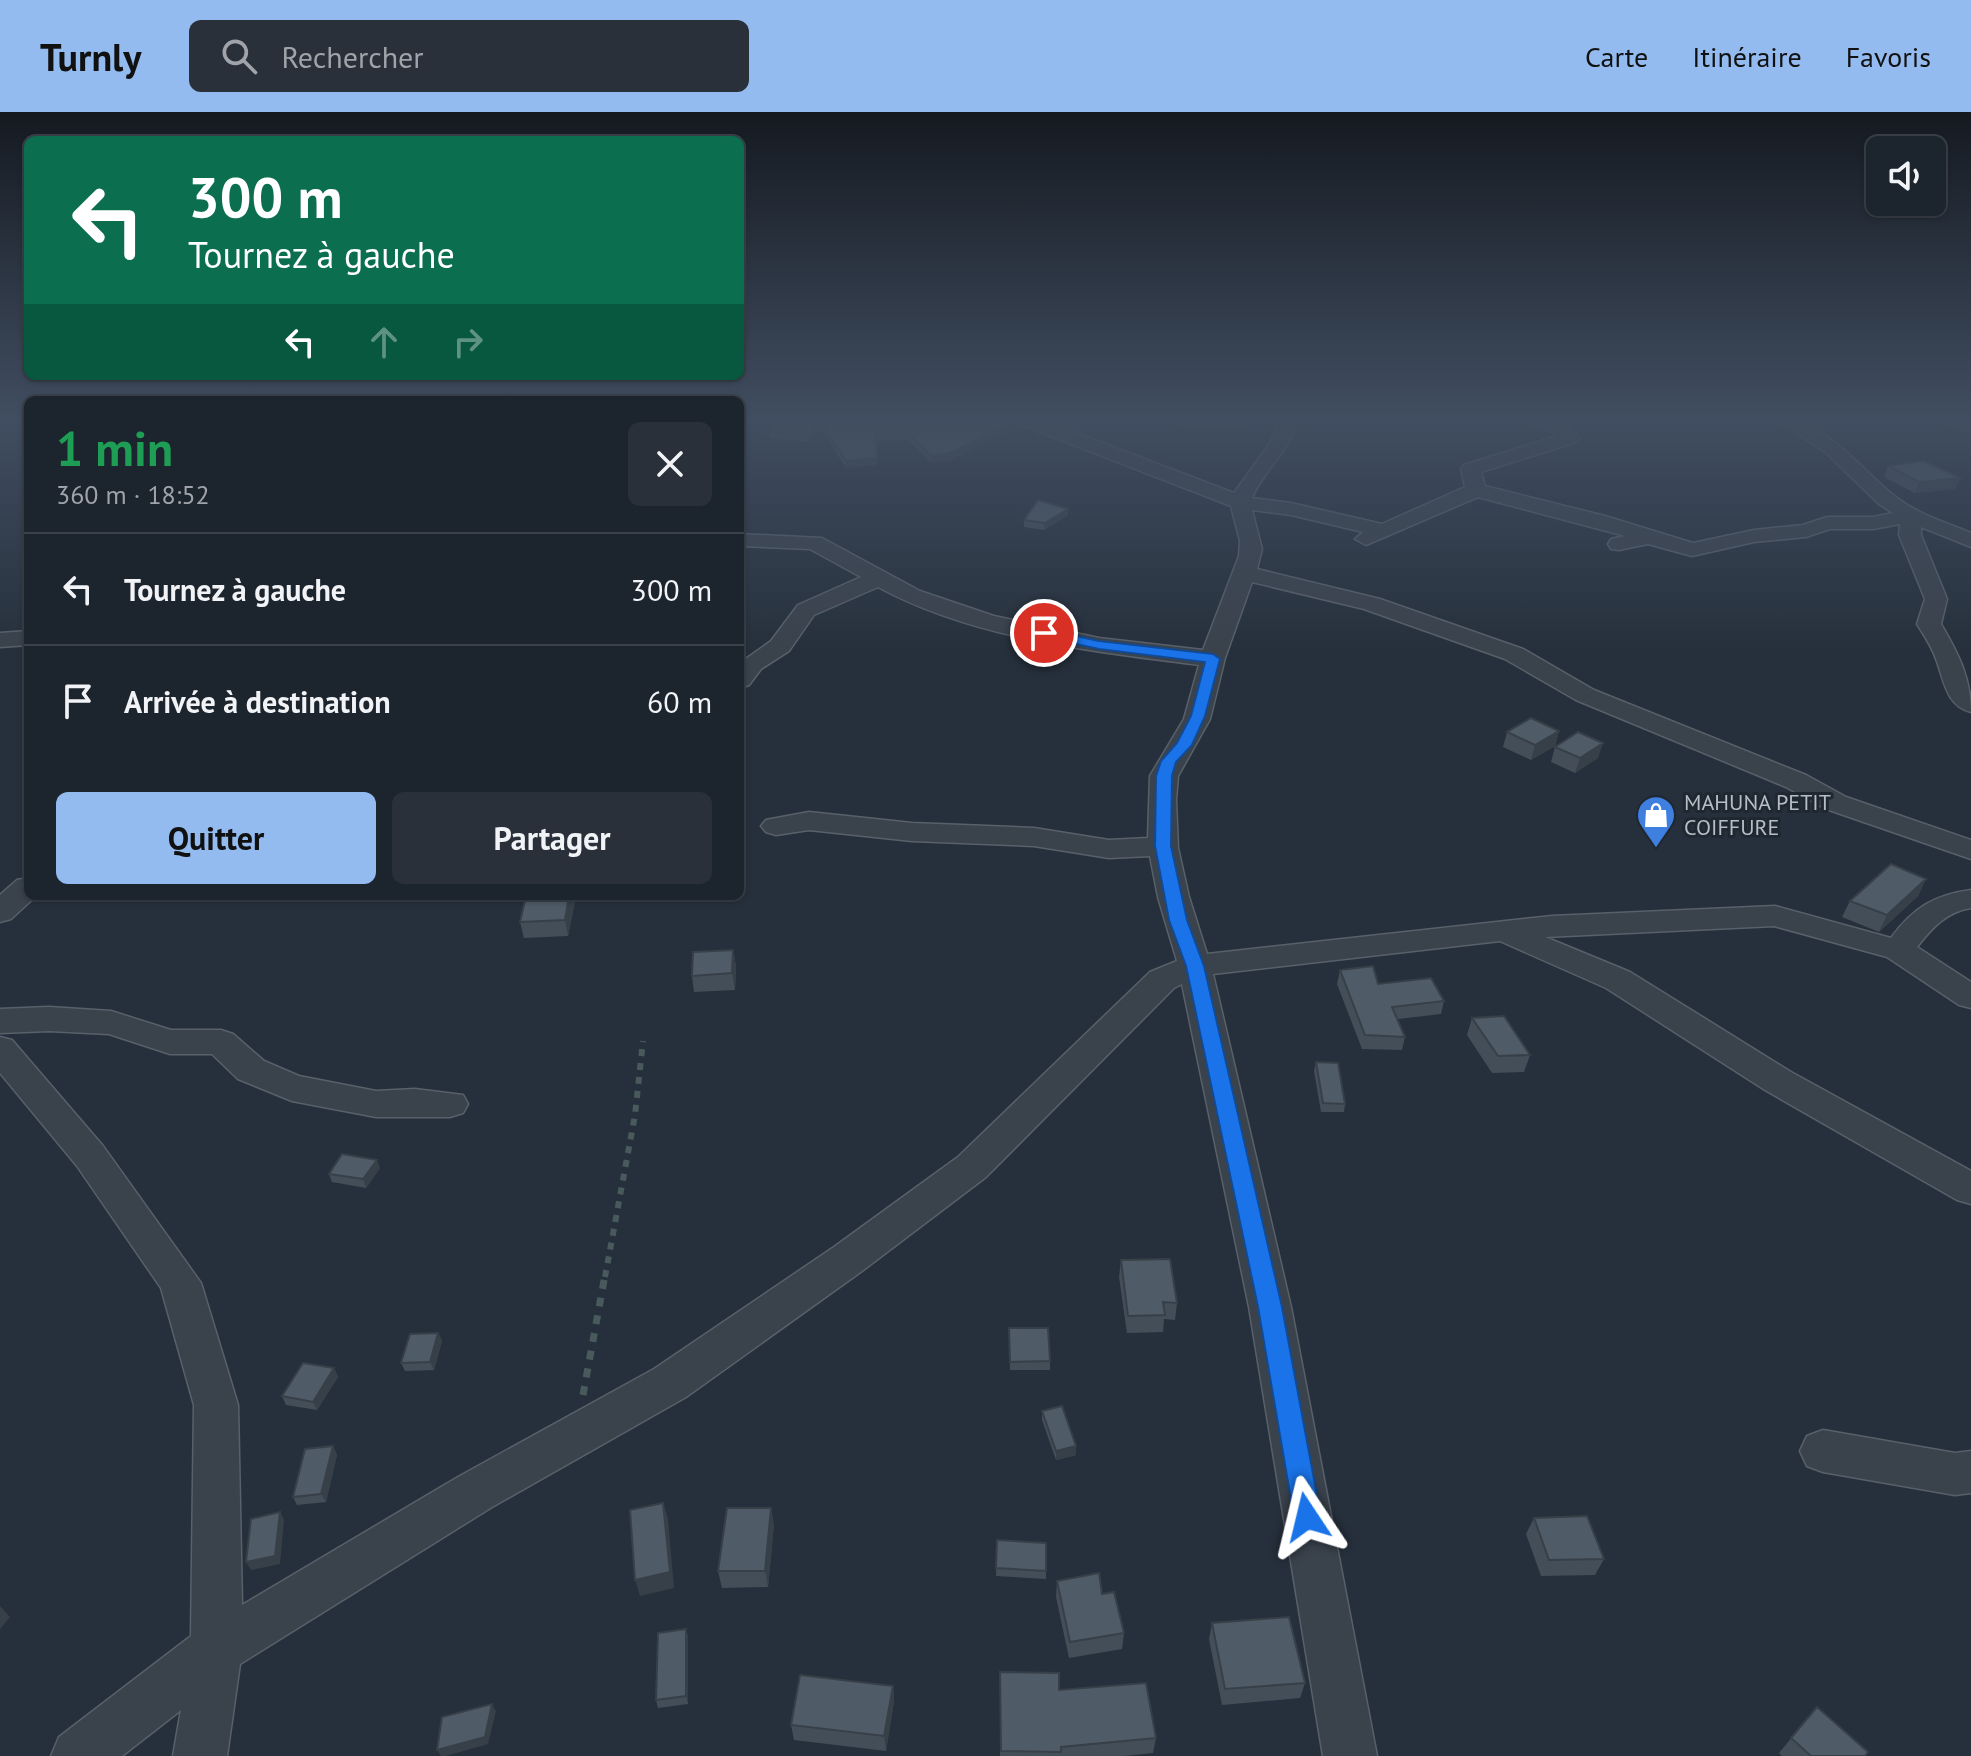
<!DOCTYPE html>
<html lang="fr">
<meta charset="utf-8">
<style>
body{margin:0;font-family:"PT Sans",sans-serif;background:#293039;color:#f1f3f6;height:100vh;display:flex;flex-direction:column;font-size:30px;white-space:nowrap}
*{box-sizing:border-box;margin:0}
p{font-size:26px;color:#a0a4aa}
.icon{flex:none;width:44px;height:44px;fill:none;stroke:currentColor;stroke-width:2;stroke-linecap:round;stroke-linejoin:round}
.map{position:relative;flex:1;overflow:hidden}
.side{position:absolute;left:24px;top:284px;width:720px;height:504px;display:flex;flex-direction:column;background:#1c242d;border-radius:12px;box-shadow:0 2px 6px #0004,0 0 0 2px #3a4149}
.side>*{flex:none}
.banner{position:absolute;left:24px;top:24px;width:720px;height:244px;border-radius:12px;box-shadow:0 2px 6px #0004,0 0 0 2px #3a4149;background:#0b6e4f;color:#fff;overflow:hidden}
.buttons{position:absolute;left:1866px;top:24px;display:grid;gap:16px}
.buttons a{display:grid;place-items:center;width:80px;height:80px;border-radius:12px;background:#1c242d;box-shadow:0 2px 6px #0004,0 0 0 2px #3a4149;font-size:40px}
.pin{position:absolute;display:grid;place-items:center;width:68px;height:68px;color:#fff;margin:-34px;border:4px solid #fff;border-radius:50%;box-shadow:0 2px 8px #0007}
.me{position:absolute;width:88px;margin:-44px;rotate:350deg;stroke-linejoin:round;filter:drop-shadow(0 0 6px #0008)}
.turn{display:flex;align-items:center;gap:28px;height:168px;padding:0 32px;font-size:36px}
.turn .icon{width:104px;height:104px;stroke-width:2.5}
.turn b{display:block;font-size:56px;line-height:68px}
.lanes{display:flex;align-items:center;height:76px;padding:0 32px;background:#0003;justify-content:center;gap:40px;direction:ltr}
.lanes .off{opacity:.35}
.round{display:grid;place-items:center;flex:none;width:84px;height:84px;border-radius:12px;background:#293039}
.summary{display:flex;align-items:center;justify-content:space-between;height:136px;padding:0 32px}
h1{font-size:48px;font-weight:700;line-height:60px;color:#1e9e55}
.action{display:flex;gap:16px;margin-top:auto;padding:16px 32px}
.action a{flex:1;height:92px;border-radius:12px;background:#93bbef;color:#111;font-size:32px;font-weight:700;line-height:92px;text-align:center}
.action a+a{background:#293039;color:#f1f3f6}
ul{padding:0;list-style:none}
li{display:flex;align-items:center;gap:24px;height:112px;padding:0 32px;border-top:2px solid #3a4149}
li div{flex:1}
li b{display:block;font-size:30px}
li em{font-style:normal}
header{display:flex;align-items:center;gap:48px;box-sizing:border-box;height:112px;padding:0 40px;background:#93bbef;color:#111}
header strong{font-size:38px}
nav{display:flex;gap:44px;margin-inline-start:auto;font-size:28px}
.search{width:560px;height:72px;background:#293039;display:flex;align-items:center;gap:20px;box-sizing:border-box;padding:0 28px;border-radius:12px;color:#a0a4aa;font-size:30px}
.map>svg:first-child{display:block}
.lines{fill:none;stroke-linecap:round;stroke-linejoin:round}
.minor-casing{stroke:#58606a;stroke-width:3}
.path-far1{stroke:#485a5c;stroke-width:6;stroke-dasharray:7 7;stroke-linecap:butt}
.path{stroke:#485a5c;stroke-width:7;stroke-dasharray:9 9;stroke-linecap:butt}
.minor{fill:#3a424c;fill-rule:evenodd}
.wall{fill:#444e59}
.shaded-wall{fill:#374048}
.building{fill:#4f5b67;stroke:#374048;stroke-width:2}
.route{fill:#1a73e8;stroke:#114b97;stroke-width:2}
.labels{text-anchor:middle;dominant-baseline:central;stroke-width:6;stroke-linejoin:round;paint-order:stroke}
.poi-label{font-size:22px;fill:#b6bdc7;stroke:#1f2731;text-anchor:start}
</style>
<header>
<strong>Turnly</strong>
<div class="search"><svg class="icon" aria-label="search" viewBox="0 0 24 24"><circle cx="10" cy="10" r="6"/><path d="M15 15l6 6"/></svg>Rechercher</div>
<nav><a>Carte</a><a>Itinéraire</a><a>Favoris</a></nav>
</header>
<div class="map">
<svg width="1971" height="1644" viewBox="0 0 1971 1644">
<rect width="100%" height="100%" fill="#26303c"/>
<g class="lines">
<defs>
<path id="minor" d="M1019 309H1045L1234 381 1271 330 1279 309H1297C1290 340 1264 357 1252 386L1291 391 1382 412 1465 375 1461 357 1464 353 1557 324 1547 316 1534 313 1531 309H1562L1579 326 1577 330 1481 360 1485 374 1605 404 1693 431 1754 418 1803 413 1827 405H1873L1893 401 1879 392 1825 340 1779 309C1828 309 1856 353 1892 382 1914 401 1945 410 1971 421V435L1921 415V423L1947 487 1941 512C1958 541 1971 566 1971 600 1946 594 1944 568 1936 547 1932 535 1924 523 1917 512L1925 487 1899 423 1900 412 1873 417H1830L1806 425 1754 430 1692 444 1648 432 1619 438 1611 437 1608 432 1611 427 1625 424 1478 385 1366 433 1355 427 1363 420 1291 403 1252 398 1262 437 1257 457 1380 487 1523 537 1594 578 1806 663 1846 685 1971 728V747L1826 697 1786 675 1576 588 1505 547 1364 497 1252 470 1225 546 1210 607 1178 664 1176 688 1178 736 1189 785 1207 842 1552 804 1775 794 1891 826C1913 796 1934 783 1971 778V796C1946 800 1932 816 1917 835L1971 870V896L1959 893 1887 845 1774 814 1545 825 1630 860 1791 960 1971 1059V1092L1957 1088 1765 978 1606 876 1500 829 1213 862 1291 1195 1377 1644H1323L1249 1195 1182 872 1174 876 986 1065 862 1159 686 1285 492 1395 240 1552 227 1644H173L181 1598 122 1644H51L59 1625 191 1524 194 1293 161 1176 77 1054 0 961V925L12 928 103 1034 201 1171 238 1293 242 1493 458 1365 654 1257 834 1135 958 1045 1150 860 1177 849 1158 785 1150 744 1109 746 1034 734 912 729 809 718 776 723 766 720 761 714 766 708 809 700 912 711 1034 716 1109 728 1148 726 1150 664 1184 607 1199 553C1091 539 974 527 878 475L814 503 789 539 761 557 749 573 740 576V551L771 529 798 493 861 465 810 437 740 434V422L822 426 920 479 994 504 1099 526 1203 538 1239 444 1240 429 1231 394 1022 313Z
M28 519V533L0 535V521Z
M28 766V784H36L11 807 0 810V783L17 768Z
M49 895 111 899 171 918H221L233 922 264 949 299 964 376 979 415 977 463 983 468 992 463 1001 450 1005H376L292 989 238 967 212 942H170L109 922 49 919 0 921V897Z
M1823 1318 1955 1341 1971 1339V1381L1955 1383 1823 1360 1807 1354 1800 1339 1807 1324Z"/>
</defs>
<!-- minor casing -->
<use href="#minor" class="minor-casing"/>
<!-- path-far1 -->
<path class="path-far1" d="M605 1165 635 1003 643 929"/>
<!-- path -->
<path class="path" d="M583 1283 605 1163"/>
<!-- minor -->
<use href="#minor" class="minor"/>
</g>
<!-- wall -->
<path class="wall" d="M783 309H999L1010 319 951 348 931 351 908 328 876 329 877 353 846 356 819 314 808 330 770 326 769 320Z
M1145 309H1255L1242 317 1144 311Z
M1935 309H1971V322Z
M1888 354 1960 366 1955 377 1915 381 1884 365Z
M1068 397V403L1044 418 1024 415V408Z
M1559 619 1555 634 1531 648 1503 635 1507 620Z
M1555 635 1598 646 1575 661 1551 650Z
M1926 767 1918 784 1879 820 1842 805 1850 789Z
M576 784 568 824 524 826 520 810Z
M733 838 736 854 735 878 694 880 692 864Z
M1340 858 1378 872 1444 889 1441 902 1398 907 1405 925 1402 938 1362 937 1337 872Z
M1472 906 1530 943 1524 960 1492 961 1467 923Z
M1316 950 1345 992 1344 1000H1321L1314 959Z
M380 1056 366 1076 332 1070 329 1062Z
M1121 1148 1177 1191 1175 1208 1164 1207 1163 1220 1127 1221 1119 1165Z
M438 1221 442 1229 434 1258 405 1259 401 1251Z
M1009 1225 1050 1249V1258H1010Z
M334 1256 338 1265 317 1298 286 1293 282 1284Z
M1042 1299 1076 1343 1056 1348 1042 1308Z
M333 1334 337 1343 326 1390 297 1393 293 1385Z
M1534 1406 1604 1447 1595 1463 1541 1464 1526 1422Z
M774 1412 768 1475 722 1476 718 1459Z
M997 1428 1046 1431V1467L996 1464Z
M1057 1469 1102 1482 1124 1521 1122 1537 1069 1546 1056 1485Z
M1212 1511 1305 1571 1300 1586 1222 1593 1209 1527Z
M686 1517 688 1525V1592L658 1596 656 1588Z
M1000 1560 1059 1578 1156 1626 1153 1641 1124 1644H1000Z
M893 1574 894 1589 886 1639 794 1628 791 1613Z
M1817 1595 1865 1644H1782L1779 1641Z"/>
<!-- shaded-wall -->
<path class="shaded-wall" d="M817 309H819V314L808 330V323Z
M1243 309H1255L1242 317Z
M1010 312V319L951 348 931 351V344Z
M877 346V353L846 356V349Z
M1960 366 1955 377 1915 381 1919 370Z
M1068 397V403L1044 418 1045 411Z
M1559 619 1555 634 1531 648 1535 633Z
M1603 631 1598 646 1575 661 1580 646Z
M1926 767 1918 784 1879 820 1887 803Z
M569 784H576L568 824 565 808Z
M733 838 736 854 735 878 732 861Z
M377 1048 380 1056 366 1076 363 1067Z
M438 1221 442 1229 434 1258 430 1250Z
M334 1256 338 1265 317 1298 313 1290Z
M333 1334 337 1343 326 1390 321 1382Z
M1076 1334V1343L1056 1348V1339Z
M663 1391 668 1407 674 1476 640 1484 635 1468Z
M771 1396 774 1412 768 1475 765 1459Z
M280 1400 284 1408 280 1452 251 1458 246 1450Z
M0 1494 10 1505 0 1517Z
M686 1517 688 1525V1592L686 1584Z
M893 1574 894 1589 886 1639 884 1624Z
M492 1592 496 1599 488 1632 446 1644H441L437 1638Z"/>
<!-- building -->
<path class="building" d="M783 309H817L808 323 769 320Z
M820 309H999L1010 312 950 341 931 344 908 321 876 322 877 346 846 349Z
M1959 309H1971V313Z
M1924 349 1960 366 1919 370 1888 354Z
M1038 388 1068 397 1045 411 1024 408Z
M1531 606 1559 619 1535 633 1507 620Z
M1578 620 1603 631 1580 646 1555 635Z
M1891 752 1926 767 1887 803 1850 789Z
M526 784H569L565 808 520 810Z
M733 838 732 861 692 864 693 840Z
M1373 854 1378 872 1431 866 1444 889 1392 895 1405 925 1365 923 1340 858Z
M1504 904 1530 943 1498 944 1472 906Z
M1316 950 1338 951 1345 992 1323 991Z
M342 1042 377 1048 363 1067 329 1062Z
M1170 1147 1177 1191 1163 1190 1165 1203 1128 1204 1121 1148Z
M1009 1216H1048L1050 1249 1010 1250Z
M438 1221 430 1250 401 1251 410 1222Z
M303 1251 334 1256 313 1290 282 1284Z
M1062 1294 1076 1334 1056 1339 1042 1299Z
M333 1334 321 1382 293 1385 305 1337Z
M663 1391 670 1460 635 1468 630 1398Z
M727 1396H771L765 1459H718Z
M280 1400 275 1444 246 1450 251 1407Z
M1587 1404 1604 1447 1549 1448 1534 1406Z
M997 1428 1046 1431V1459L996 1456Z
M1099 1461 1102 1482 1114 1480 1124 1521 1070 1530 1057 1469Z
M1289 1505 1305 1571 1225 1577 1212 1511Z
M686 1517V1584L656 1588 658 1521Z
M1000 1560 1059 1561V1578L1146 1571 1156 1626 1061 1635V1640L1001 1639Z
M800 1563 893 1574 884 1624 791 1613Z
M492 1592 485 1625 437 1638 442 1605Z
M1817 1595 1868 1640 1865 1644H1811L1791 1626Z"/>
<!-- sky -->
<linearGradient id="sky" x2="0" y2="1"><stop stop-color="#151a21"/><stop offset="0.57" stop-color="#414e61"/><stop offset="1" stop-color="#414e61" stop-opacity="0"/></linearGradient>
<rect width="1971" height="539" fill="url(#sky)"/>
<!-- route -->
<path class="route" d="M1044 517 1099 529 1213 542 1220 547 1205 604 1192 633 1176 650 1172 664 1171 734 1187 808 1204 854 1282 1195 1321 1405 1317 1414 1307 1417 1298 1414 1294 1405 1258 1195 1186 854 1169 808 1155 734 1156 664 1161 649 1177 631 1191 604 1205 550 1099 537 1039 524 1037 521Z"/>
<!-- icons -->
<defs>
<symbol id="shop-pin" viewBox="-11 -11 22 30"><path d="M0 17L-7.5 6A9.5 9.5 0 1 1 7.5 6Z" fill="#3f7fe0" stroke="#1f2731"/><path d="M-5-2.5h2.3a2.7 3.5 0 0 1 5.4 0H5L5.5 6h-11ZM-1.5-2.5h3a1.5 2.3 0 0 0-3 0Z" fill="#fff"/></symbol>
</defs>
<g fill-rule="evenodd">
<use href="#shop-pin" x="1634" y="681" width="44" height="60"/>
</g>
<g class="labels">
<!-- poi labels -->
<g class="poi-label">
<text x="1684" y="690">MAHUNA PETIT<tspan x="1684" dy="25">COIFFURE</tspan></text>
</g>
</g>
</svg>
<div class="buttons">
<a><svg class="icon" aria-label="sound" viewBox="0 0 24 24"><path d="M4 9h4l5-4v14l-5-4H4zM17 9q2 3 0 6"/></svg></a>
</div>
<div class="pin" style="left:1044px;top:521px;background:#d93025"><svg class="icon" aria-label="arrive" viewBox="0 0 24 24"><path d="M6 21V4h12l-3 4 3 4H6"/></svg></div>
<svg class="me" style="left:1307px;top:1405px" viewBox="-20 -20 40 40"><path d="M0-17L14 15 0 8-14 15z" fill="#1a73e8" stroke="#fff" stroke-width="4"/></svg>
<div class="banner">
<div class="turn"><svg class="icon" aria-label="left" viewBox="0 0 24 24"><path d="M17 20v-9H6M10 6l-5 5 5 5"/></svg><div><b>300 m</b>Tournez à gauche</div></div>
<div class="lanes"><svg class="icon" aria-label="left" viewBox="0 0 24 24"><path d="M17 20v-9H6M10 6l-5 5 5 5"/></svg><svg class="icon off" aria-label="ahead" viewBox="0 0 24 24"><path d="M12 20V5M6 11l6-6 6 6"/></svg><svg class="icon off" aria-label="right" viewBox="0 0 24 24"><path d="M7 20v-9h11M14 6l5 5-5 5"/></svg></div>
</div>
<section class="side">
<div class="summary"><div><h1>1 min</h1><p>360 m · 18:52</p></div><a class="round"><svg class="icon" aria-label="close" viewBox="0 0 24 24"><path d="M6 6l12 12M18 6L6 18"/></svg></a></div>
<ul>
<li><svg class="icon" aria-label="left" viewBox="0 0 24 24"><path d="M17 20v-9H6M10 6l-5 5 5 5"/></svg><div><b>Tournez à gauche</b></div><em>300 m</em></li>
<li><svg class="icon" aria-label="arrive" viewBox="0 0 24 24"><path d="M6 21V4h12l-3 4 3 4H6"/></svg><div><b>Arrivée à destination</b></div><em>60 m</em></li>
</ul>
<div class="action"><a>Quitter</a><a>Partager</a></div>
</section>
</div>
